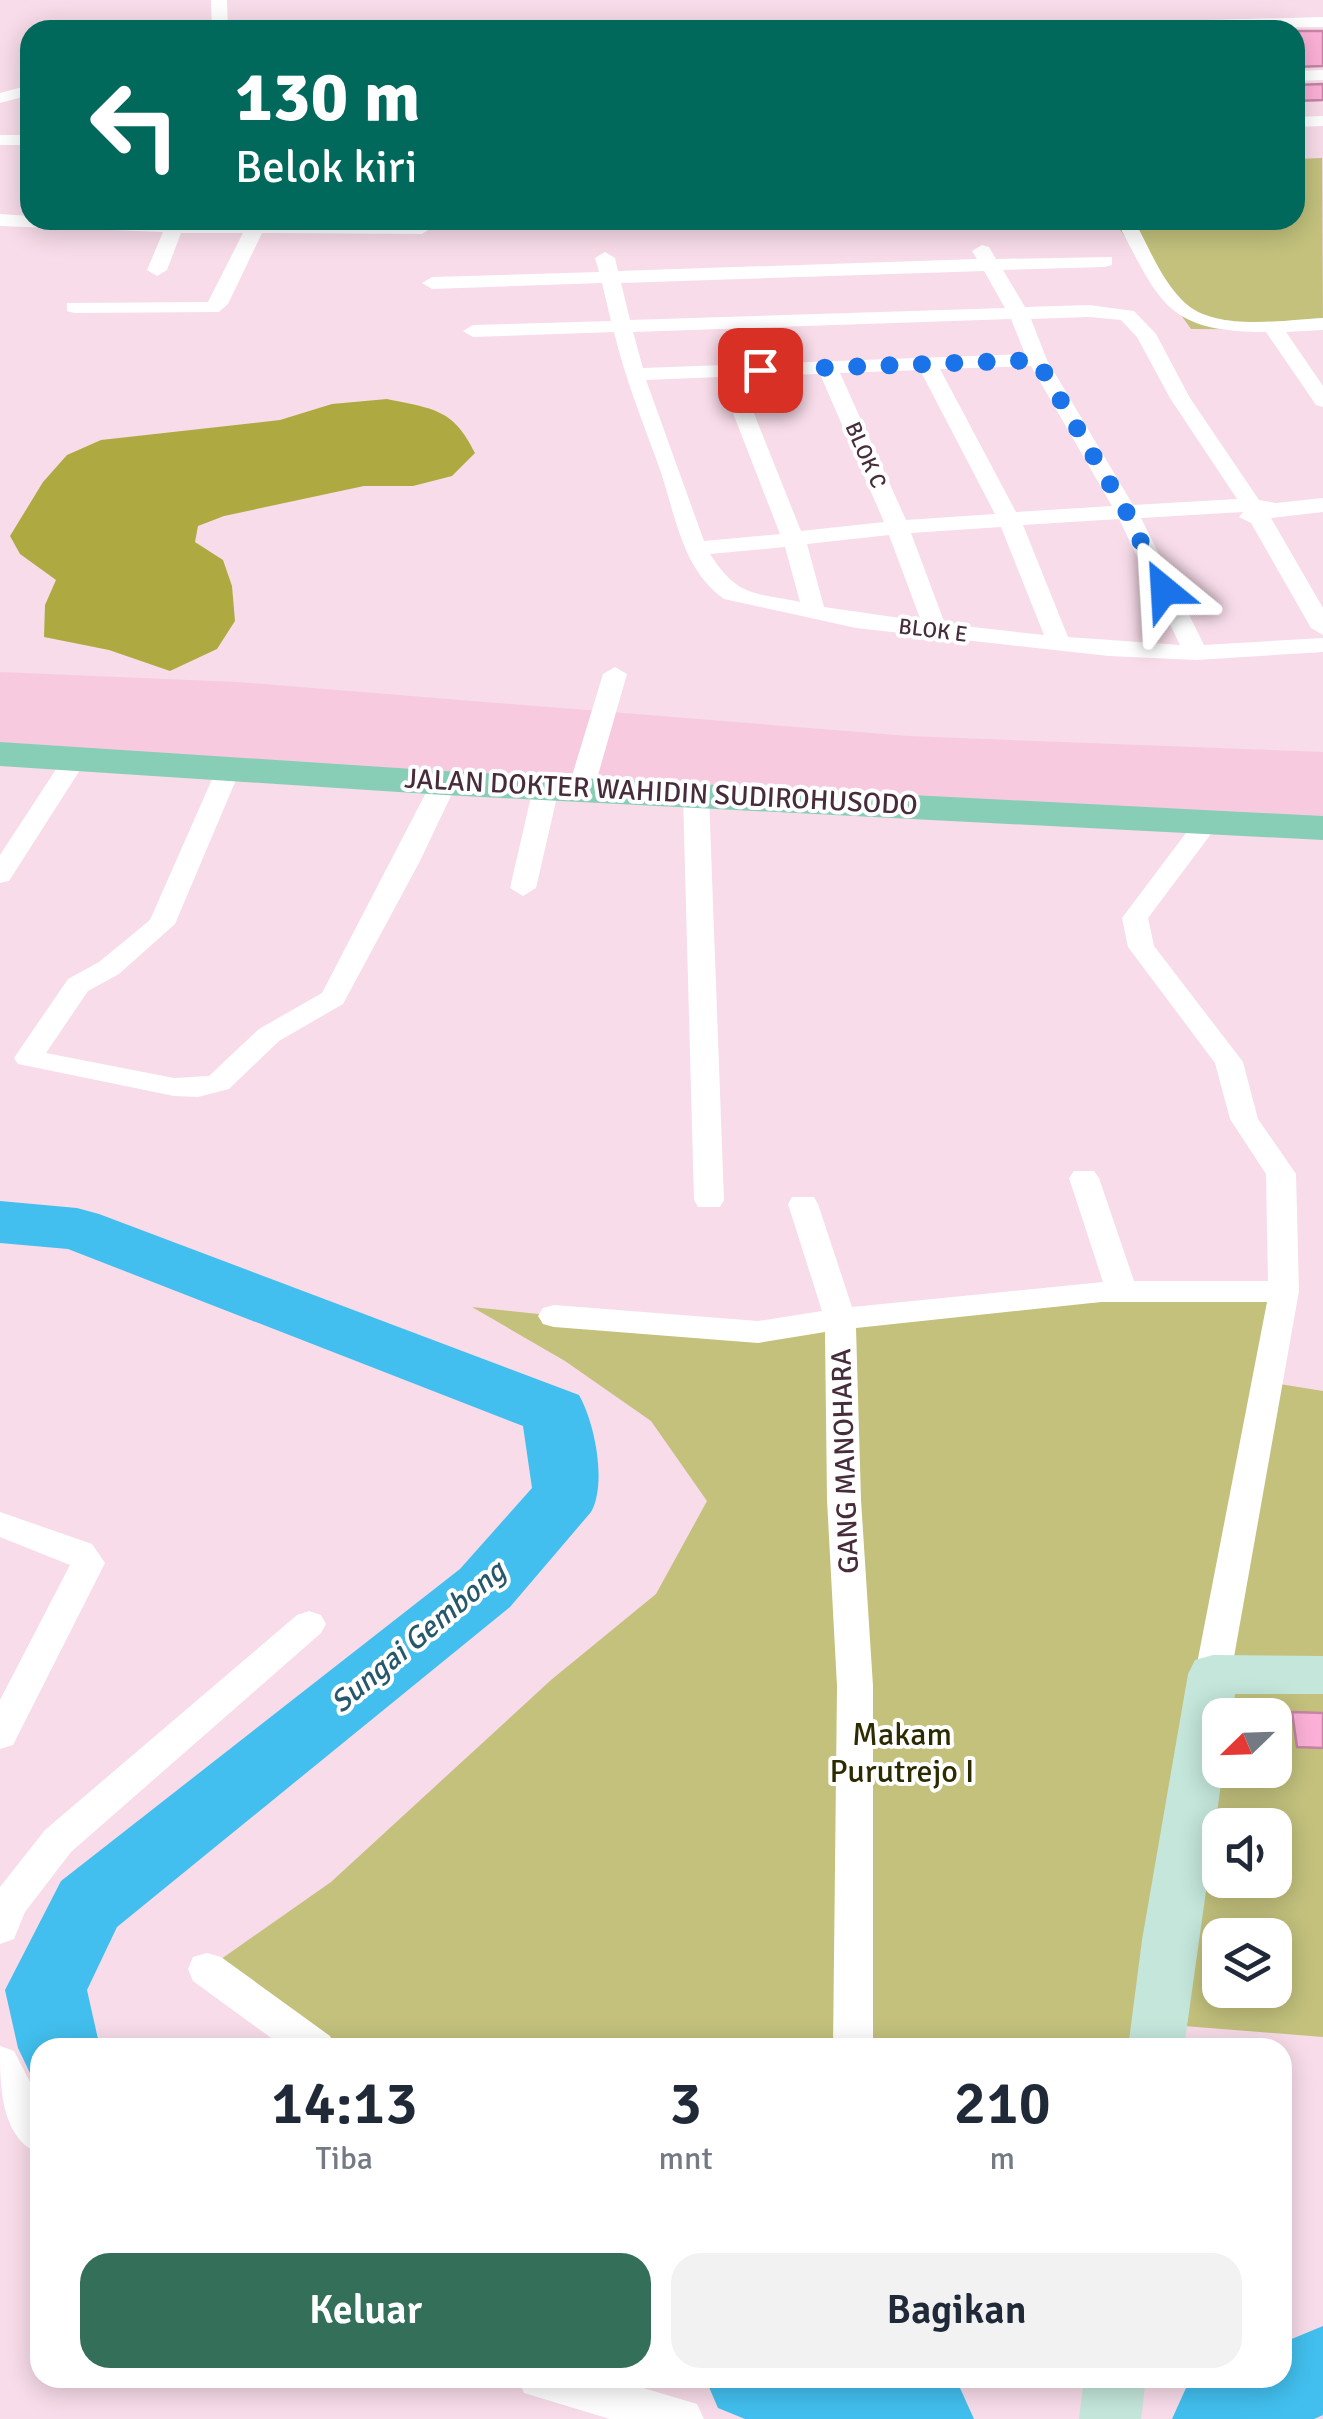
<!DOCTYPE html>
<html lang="id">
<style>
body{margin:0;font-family:Signika,sans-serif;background:#f2f2f3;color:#1f2937;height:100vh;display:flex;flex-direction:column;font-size:38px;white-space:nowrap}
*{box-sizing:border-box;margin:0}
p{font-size:32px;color:#747a83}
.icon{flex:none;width:55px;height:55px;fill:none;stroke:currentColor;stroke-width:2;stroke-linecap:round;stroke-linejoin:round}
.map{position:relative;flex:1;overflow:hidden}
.panel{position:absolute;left:30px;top:2038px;width:1262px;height:350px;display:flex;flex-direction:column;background:#fff;border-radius:30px;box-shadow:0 5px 25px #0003}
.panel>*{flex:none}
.hud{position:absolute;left:20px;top:20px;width:1285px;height:210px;border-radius:30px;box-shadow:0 5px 25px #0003;background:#00695c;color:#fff;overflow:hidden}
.needle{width:65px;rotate:247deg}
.fabs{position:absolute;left:1202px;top:1698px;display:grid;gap:20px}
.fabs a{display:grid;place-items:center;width:90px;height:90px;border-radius:20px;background:#fff;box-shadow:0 5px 25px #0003;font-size:50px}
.pin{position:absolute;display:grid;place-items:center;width:85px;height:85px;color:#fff;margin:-42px;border-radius:20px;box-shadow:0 5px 15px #0006}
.me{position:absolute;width:110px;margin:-55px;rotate:333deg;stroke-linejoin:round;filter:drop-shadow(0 0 8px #0008)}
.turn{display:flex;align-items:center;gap:35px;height:210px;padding:0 50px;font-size:45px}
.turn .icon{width:130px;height:130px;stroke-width:2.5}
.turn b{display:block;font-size:70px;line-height:85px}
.eta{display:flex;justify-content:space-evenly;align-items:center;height:170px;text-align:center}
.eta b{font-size:60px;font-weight:600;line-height:70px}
.cta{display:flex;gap:20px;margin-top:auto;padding:20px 50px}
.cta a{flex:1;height:115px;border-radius:30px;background:#346f5a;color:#fff;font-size:40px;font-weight:600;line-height:115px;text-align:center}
.cta a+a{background:#f2f2f3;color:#1f2937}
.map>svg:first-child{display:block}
.built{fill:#f7cae0}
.green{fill:#c3c17c;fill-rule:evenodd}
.forest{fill:#aeaa41}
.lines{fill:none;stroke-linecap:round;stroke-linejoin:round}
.river{fill:#42bfee;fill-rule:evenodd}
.building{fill:#fcb0d7;stroke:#c585a6;stroke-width:2.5}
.street{fill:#fff;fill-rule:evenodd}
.secondary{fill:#c4e6db;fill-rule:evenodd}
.primary{fill:#88ceb7;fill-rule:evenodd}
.route{stroke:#1a73e8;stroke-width:18;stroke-dasharray:0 32.4}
.labels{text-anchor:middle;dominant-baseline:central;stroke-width:8;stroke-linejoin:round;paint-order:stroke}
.far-street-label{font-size:22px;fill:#472d3b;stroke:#fff}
.street-label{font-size:28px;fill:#472d3b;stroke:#fff}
.water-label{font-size:30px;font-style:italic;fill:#26586c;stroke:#fff}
.near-park-label{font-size:32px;fill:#2d2b00;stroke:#fff}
</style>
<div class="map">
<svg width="1323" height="2419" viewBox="0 0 1323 2419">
<rect width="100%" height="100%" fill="#f8dce9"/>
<!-- built -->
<path class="built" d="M0 672 237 682 909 736 1323 752V823L0 754Z"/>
<!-- green -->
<path class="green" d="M1322 158 1323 330 1191 329 1113 220H1295V159Z
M1284 1291 1267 1382 1323 1391V2037L1159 2024 1156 2048 316 2047 207 1969 331 1882 551 1680 656 1594 707 1501 651 1421 565 1361 472 1307 669 1328ZM1220 1715H1275V1770H1220ZM1220 1825H1275V1880H1220ZM1220 1935H1275V1990H1220Z"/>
<!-- forest -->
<path class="forest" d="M387 399C433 409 453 408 475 453L452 476 413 486H364L224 516 198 526 195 542 223 560 232 586 235 621 217 649 170 671 109 650 44 637 45 605 56 580 20 554 10 536 43 482 67 455 101 440 280 420 332 404Z"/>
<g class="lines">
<!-- river -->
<path class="river" d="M0 1201 77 1208 99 1214 579 1395C595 1423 607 1484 591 1512L510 1607 117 1927 87 1990 100 2048H40V2077L30 2073 18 2048 5 1990 61 1881 460 1569 532 1488 523 1426 68 1249 0 1243Z
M1323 2326V2415L1314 2419H1172L1186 2388 1208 2378H1282V2343Z
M705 2378H934L960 2388 974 2419H745L718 2408Z"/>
</g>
<!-- building -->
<path class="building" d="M1295 31H1323V66L1295 67Z
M1323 84V100L1295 101V85Z
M1292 1712 1323 1713V1748L1297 1747Z"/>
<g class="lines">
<!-- street -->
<path class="street" d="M211 0H227L228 30H212Z
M1323 17V27L1008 30 1016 25Z
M1323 70V80L1295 81V71Z
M30 85V95L0 103V93Z
M1323 116V126L1295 127V117Z
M0 135H30V145H0Z
M0 214 30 216V220L422 222 431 228 422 234 262 233 228 304 219 312 74 313 67 311V303L208 302 243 233H181L167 270 157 276 147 270 163 232 0 226Z
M1116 220H1134C1149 247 1161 280 1184 302 1215 332 1283 320 1323 318V330L1286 332 1323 386V407L1316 405 1266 332C1164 332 1160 301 1116 220Z
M982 245 989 247 996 259 1112 257V265L1105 267 1003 270 1025 307 1089 305 1134 311 1156 334 1190 398 1259 500 1276 503 1323 498V512L1271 518 1323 608V635L1311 628 1251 523 1239 517 1243 512 1141 518 1204 645 1323 638V652L1196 660 1109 656 856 628 724 599C680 568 675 510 658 464 642 420 625 378 614 332L473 337 463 331 473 325 611 321 602 283 432 289 422 283 432 277 599 272 595 258 605 252 615 258 618 271 977 259 972 251ZM984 271 1005 308 630 320 621 283ZM1089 317 1121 320 1137 337 1170 398 1237 499 1133 505 1047 360 1031 319ZM1011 319 1025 354 643 368 633 332ZM1031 366 1112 506 1016 512 940 369ZM920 370 995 514 906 520 840 373ZM820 374 884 522 801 531 739 376ZM719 377 780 534 704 541 646 380ZM1119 519 1180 645 1068 637 1023 525ZM1001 527 1044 635 945 624 911 533ZM889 535 921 621 824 607 807 544ZM785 547 800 602C752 592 738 597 710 554Z
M615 667 627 674 594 789 590 794H572L568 789 603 674Z
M75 752 87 759 9 881 0 883V855L66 754Z
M229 761 241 768 175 924 119 974 88 991 46 1053 174 1078 209 1076 259 1029 322 993 431 783 444 775 453 778 457 783 420 861 343 1004 279 1041 229 1089 198 1097 174 1096 18 1064 14 1058 68 979 99 962 150 920 217 768Z
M546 780 559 788 536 888 523 896 510 888 533 788Z
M696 788 709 796 724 1200 720 1207H698L694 1200 683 796Z
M1207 814 1220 822 1148 918 1154 946 1243 1062 1258 1119 1296 1174 1299 1291 1231 1674 1225 1684 1213 1688 1201 1684 1195 1674 1267 1302H1101L856 1328 861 1500 873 1686V2048H833L837 1686 827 1500 825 1332 758 1343 554 1327 543 1324 538 1316 543 1308 554 1305 758 1321 822 1311 788 1204 792 1197H814L818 1204 852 1307 1103 1282 1069 1178 1074 1171H1094L1099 1178 1134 1281H1268L1266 1174 1230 1119 1215 1063 1128 947 1122 918 1198 817Z
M0 1512 92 1544 105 1563 13 1745 0 1749V1700L70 1565 0 1537Z
M309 1611 321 1615 326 1624 321 1633 71 1852 25 1912 14 1939 0 1944V1887L45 1830 297 1615Z
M207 1953 221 1957 330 2036 336 2048H285L193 1981 188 1969 193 1957Z
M0 2046 14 2051 40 2101V2154C0 2138 0 2085 0 2046Z
M517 2378H610L697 2404 704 2419H610L524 2393Z"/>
<!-- secondary -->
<path class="secondary" d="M1213 1655 1323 1656V1694H1235L1232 1715H1220L1223 1770 1184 2048H1128L1142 1940 1188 1674 1195 1660Z
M1084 2378H1146L1141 2419H1079Z"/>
<!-- primary -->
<path class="primary" d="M0 742 444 771 1323 816V840L444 795 0 766Z"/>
</g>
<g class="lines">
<!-- route -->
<path class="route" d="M760 370 1037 360 1127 513 1164 590"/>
</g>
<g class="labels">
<!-- far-street labels -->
<g class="far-street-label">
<text transform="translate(866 455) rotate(66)">BLOK C</text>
<text transform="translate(933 630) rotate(7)">BLOK E</text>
</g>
<!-- street labels -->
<g class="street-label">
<text transform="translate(661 792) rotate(3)">JALAN DOKTER WAHIDIN SUDIROHUSODO</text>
<text transform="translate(845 1461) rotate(-92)">GANG MANOHARA</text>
</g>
<!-- water labels -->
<g class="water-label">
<text transform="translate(418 1637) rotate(-40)">Sungai Gembong</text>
</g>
<!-- near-park labels -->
<g class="near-park-label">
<text x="902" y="1734">Makam<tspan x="902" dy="37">Purutrejo I</tspan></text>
</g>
</g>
</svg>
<div class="fabs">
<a><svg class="needle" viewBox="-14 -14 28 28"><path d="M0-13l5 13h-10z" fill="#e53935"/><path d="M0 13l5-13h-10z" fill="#747a83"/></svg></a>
<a><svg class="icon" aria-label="sound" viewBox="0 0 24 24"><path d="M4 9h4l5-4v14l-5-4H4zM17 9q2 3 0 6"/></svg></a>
<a><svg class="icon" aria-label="layers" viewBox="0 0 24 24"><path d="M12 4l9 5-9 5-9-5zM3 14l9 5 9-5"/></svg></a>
</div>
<div class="pin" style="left:760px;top:370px;background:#d93025"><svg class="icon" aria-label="arrive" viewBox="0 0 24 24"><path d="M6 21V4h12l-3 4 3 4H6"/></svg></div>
<svg class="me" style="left:1164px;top:590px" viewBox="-20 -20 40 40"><path d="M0-17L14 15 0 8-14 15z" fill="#1a73e8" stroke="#fff" stroke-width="4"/></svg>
<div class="hud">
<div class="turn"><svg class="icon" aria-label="left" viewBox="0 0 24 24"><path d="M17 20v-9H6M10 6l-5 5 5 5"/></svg><div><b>130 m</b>Belok kiri</div></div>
</div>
<section class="panel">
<div class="eta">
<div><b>14:13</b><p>Tiba</p></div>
<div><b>3</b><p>mnt</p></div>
<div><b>210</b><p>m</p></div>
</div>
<div class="cta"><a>Keluar</a><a>Bagikan</a></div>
</section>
</div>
